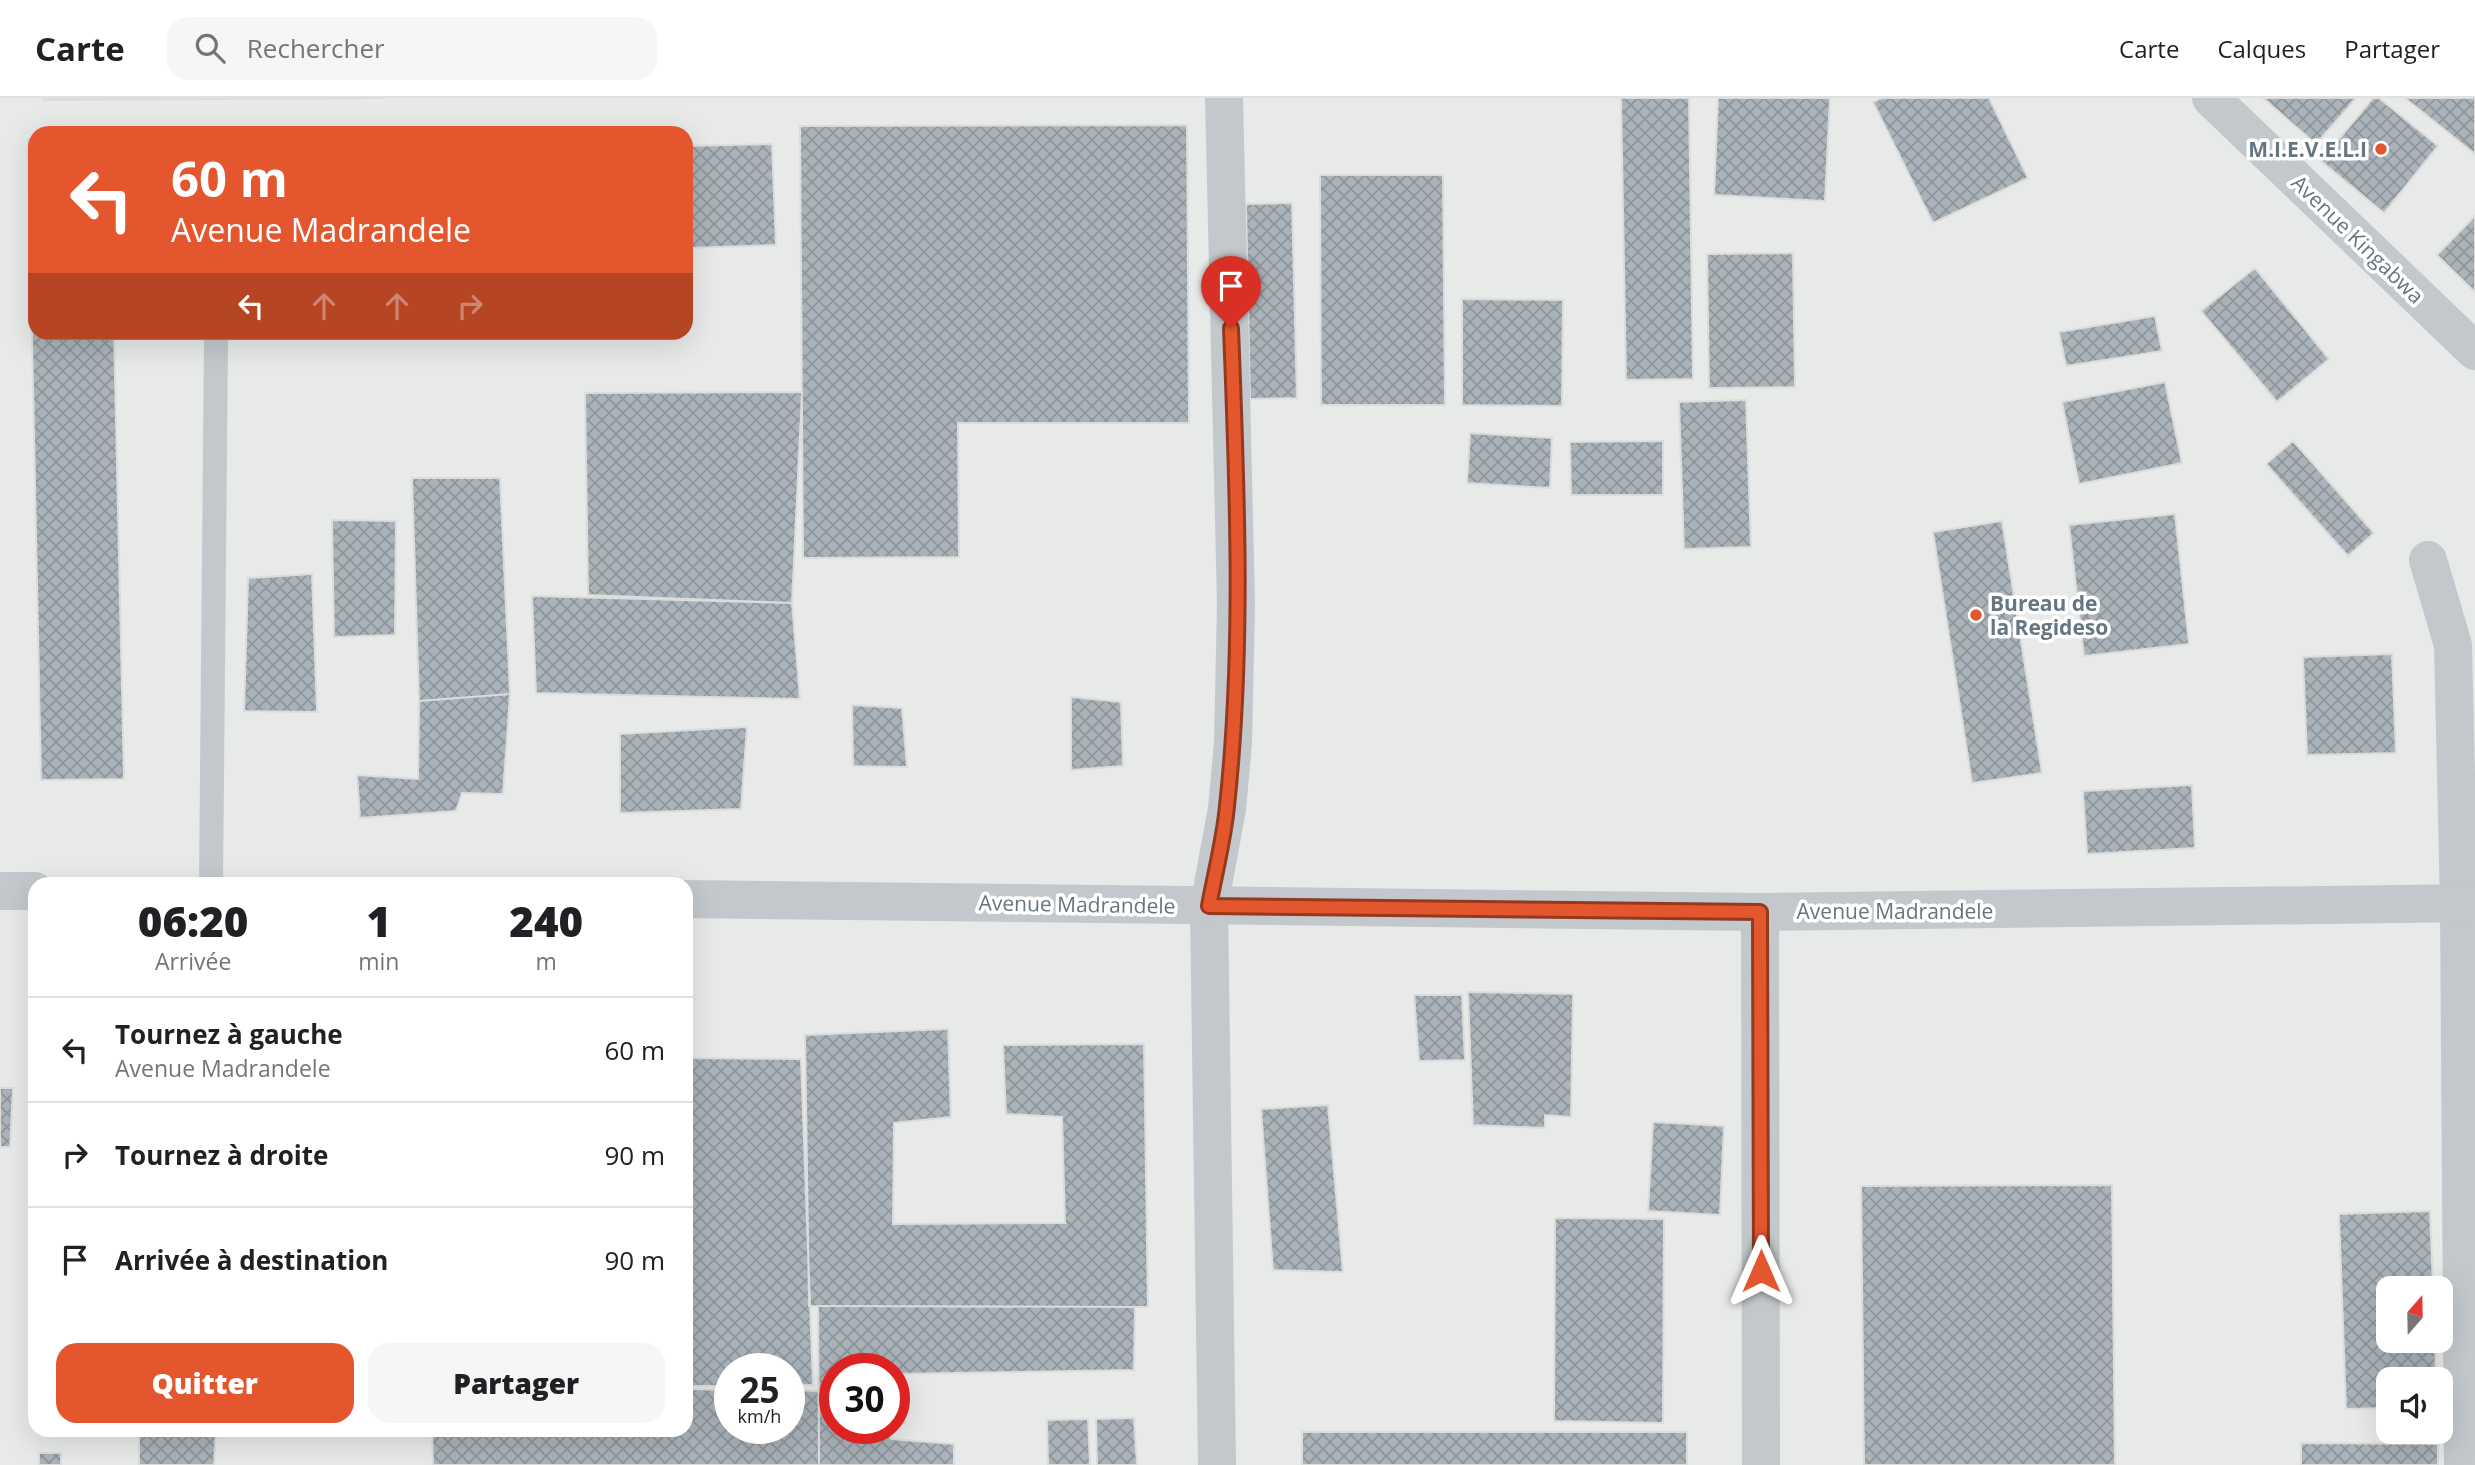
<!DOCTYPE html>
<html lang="fr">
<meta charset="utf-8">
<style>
body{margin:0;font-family:"Open Sans",sans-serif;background:#f6f6f6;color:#202124;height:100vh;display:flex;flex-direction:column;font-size:26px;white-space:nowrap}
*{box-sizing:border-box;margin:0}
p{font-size:23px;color:#757577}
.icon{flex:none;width:38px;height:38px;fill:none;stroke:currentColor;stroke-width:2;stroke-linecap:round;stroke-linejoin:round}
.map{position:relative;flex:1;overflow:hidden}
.details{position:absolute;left:28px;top:779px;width:665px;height:560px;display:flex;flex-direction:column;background:#fff;border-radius:21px;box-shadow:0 7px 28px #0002}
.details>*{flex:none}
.banner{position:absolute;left:28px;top:28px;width:665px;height:214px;border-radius:21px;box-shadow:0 7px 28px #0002;background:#e4572e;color:#fff;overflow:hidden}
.needle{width:46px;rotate:20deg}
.buttons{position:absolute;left:2376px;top:1178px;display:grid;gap:14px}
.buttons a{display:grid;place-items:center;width:77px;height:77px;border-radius:14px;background:#fff;box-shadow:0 7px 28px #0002;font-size:35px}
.speed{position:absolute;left:714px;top:1255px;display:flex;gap:14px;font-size:35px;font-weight:700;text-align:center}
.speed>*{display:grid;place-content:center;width:91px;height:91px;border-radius:50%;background:#fff;box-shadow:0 7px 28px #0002;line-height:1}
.speed small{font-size:18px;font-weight:400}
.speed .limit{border:10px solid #d22;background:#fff;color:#111}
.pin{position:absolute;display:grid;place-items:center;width:60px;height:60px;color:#fff;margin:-72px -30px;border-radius:50% 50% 50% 0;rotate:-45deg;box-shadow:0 0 7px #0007}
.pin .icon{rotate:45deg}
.me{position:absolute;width:77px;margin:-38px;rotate:0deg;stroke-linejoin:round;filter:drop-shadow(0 0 5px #0008)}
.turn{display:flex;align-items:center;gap:24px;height:147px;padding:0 28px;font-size:32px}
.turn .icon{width:91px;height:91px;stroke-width:2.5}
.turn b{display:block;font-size:49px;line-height:60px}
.lanes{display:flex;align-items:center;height:66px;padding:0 28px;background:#0003;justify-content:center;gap:35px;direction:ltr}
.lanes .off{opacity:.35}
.eta{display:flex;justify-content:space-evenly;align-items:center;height:119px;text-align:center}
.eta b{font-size:42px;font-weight:800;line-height:49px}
.cta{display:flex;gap:14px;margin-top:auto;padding:14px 28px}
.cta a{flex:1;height:80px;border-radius:21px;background:#e4572e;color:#fff;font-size:28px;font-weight:800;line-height:80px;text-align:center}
.cta a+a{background:#f6f6f6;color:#202124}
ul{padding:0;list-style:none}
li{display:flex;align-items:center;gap:21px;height:105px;padding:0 28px;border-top:2px solid #e0e0e0}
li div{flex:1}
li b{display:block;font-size:26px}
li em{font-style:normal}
header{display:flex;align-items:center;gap:42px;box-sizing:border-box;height:98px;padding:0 35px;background:#fff;border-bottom:2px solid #e0e0e0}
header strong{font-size:33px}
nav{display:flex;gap:38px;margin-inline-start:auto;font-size:24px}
.search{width:490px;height:63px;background:#f6f6f6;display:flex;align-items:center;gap:18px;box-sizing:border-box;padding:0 24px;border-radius:21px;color:#757577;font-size:26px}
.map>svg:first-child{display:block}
.built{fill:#e8e9e9;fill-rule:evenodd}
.building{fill:url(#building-cross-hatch);stroke:#dcdcda;stroke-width:2}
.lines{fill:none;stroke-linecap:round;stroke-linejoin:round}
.service{stroke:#c3c8cc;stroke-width:24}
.minor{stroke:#c3c8cc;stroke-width:38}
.tertiary{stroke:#c3c8cc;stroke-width:38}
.route-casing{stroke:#94391e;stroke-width:18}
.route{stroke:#e4572e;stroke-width:12}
.poi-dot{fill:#e4572e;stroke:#fff;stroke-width:2.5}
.labels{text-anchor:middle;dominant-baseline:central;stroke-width:7;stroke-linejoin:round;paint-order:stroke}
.poi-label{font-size:21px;font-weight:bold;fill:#657683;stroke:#fff;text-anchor:end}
.street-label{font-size:21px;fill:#657683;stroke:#fff}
</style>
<header>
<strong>Carte</strong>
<div class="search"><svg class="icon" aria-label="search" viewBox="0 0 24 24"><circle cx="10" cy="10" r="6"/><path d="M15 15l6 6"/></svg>Rechercher</div>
<nav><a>Carte</a><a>Calques</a><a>Partager</a></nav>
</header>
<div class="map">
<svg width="2475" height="1367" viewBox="0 0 2475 1367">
<defs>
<pattern id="building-cross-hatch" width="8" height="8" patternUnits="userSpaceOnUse" patternTransform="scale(1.75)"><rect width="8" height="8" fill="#aab3b9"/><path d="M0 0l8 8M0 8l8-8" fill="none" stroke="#8e969c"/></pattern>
</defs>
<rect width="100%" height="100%" fill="#fafaf8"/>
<!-- built -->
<path class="built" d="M0 0H2475V1367H0ZM35 35H686V234H35ZM35 786H686V1332H35ZM2389 1190H2441V1242H2389ZM730 1270H789V1330H730ZM835 1270H894V1330H835ZM2389 1281H2441V1334H2389Z"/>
<!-- building -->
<path class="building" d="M44 0H383L44 2Z
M1621 0H1689L1693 281 1626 282Z
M1718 0H1830L1825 103 1714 97Z
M1882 0H1989L2028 80 1933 125 1873 4Z
M2263 0H2356L2316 46Z
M2373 0H2379L2438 48 2384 115 2321 63Z
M2405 0H2475V56Z
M1187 27 1189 325H958L959 459 803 460 800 28Z
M28 42H35V234H114L124 681 41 682Z
M772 46 776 147 686 150V48Z
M1320 77H1443L1445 307H1321Z
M1292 105 1297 300 1250 301 1246 106Z
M2475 118V194L2437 157Z
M1793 155 1795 289 1709 290 1707 156Z
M2255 170 2329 261 2277 304 2201 213Z
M1462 201 1563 202 1562 308 1462 307Z
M2155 218 2162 253 2066 268 2059 234Z
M2165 284 2182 365 2079 386 2062 304Z
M802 294 792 505 588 497 585 295Z
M1746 302 1751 449 1684 451 1679 304Z
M1470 335 1552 340 1550 390 1467 385Z
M1663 343V397H1571L1570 344Z
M2293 343 2374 435 2348 458 2266 366Z
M412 380H500L510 596 419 603Z
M2175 416 2189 546 2084 558 2069 427Z
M332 422 396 423 395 537 334 539Z
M2002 423 2042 675 1972 685 1933 434Z
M312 476 317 614 244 613 248 480Z
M532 498 792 505 800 601 536 595Z
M2392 556 2396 655 2307 657 2303 559Z
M510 596 503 696 462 695 456 713 360 720 357 677 418 681 419 603Z
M1071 599 1121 604 1123 668 1071 672Z
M852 607 902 610 907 669 853 668Z
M747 629 741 711 620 715V636Z
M2192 687 2195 750 2087 756 2083 693Z
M1468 894 1573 896 1571 1019 1545 1017V1030L1473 1027Z
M1414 897H1462L1465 962 1419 963Z
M948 931 951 1019 894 1025 893 1126 1065 1125 1062 1019 1006 1016 1003 947 1144 946 1148 1209 809 1208 805 937Z
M686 960 801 961 813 1287H789V1270H730V1288H686Z
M0 990H13L10 1049H0Z
M1328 1007 1343 1174 1273 1172 1261 1011Z
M1653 1024 1724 1028 1720 1117 1648 1113Z
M2112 1087 2115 1367H1864L1861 1088Z
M2430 1113 2433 1190H2389V1242H2435L2436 1281H2389V1310L2346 1311 2339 1116Z
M1555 1120 1664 1121 1663 1325 1554 1323Z
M818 1208 1135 1209 1134 1272 894 1276V1270H835V1330H890L891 1341 954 1346V1367H819Z
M686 1291 730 1292V1330H789V1292L819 1293V1367H433L432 1332H686Z
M1134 1320 1137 1367H1097L1096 1321Z
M1088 1321 1090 1367H1048L1047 1322Z
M139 1332H216L214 1367H139Z
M1302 1334H1687V1367H1302Z
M2301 1345 2438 1346V1367H2301Z
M39 1355H61V1367H39Z"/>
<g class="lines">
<!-- service -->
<path class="service" d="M211 786 216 243"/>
<!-- minor -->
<path class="minor" d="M2428 462 2453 547 2459 806 2463 1367
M1760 814 1761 1367
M1217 1367 1209 808 1227 711 1233 645 1236 506 1224 0"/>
<!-- tertiary -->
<path class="tertiary" d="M2211 0 2475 253
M0 793H35
M686 801 1760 814 2475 805"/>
</g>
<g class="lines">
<defs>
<path id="route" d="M1231 230C1237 388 1244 550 1227 708 1224 741 1215 775 1209 808L1760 814 1761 1173"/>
</defs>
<!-- route casing -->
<use href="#route" class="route-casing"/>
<!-- route -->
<use href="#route" class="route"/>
</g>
<!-- markers -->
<g class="poi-dot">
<circle cx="2381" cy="51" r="7"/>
<circle cx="1976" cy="517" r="7"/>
</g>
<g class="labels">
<!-- poi labels -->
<g class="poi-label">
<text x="2367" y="51">M.I.E.V.E.L.I</text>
<text x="1990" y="505" text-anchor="start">Bureau de<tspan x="1990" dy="24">la Regideso</tspan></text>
</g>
<!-- street labels -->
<g class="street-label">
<text transform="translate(2358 141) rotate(44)">Avenue Kingabwa</text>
<text transform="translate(1077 806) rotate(1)">Avenue Madrandele</text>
<text x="1895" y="813">Avenue Madrandele</text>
</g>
</g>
</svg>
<div class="buttons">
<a><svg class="needle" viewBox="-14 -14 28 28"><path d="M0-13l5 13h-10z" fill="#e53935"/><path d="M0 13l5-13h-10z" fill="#757577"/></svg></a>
<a><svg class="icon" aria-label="sound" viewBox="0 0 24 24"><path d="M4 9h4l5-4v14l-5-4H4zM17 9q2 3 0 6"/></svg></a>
</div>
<div class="speed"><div>25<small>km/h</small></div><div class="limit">30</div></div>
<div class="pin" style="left:1231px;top:230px;background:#d93025"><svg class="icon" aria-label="arrive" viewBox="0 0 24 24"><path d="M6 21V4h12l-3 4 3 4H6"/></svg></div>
<svg class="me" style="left:1761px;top:1173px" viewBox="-20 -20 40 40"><path d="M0-17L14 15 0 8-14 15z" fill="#e4572e" stroke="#fff" stroke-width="4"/></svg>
<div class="banner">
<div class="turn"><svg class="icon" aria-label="left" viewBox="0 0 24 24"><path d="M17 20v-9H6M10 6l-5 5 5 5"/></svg><div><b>60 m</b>Avenue Madrandele</div></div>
<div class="lanes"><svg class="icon" aria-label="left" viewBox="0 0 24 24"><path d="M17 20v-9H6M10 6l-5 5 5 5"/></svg><svg class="icon off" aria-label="ahead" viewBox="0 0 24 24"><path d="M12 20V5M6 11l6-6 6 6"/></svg><svg class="icon off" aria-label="ahead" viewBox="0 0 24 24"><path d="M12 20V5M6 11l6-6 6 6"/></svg><svg class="icon off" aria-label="right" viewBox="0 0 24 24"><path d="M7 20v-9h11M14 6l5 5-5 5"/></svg></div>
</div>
<section class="details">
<div class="eta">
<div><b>06:20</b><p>Arrivée</p></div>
<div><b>1</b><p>min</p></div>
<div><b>240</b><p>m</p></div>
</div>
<ul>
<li><svg class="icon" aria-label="left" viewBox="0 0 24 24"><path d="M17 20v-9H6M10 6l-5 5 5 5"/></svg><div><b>Tournez à gauche</b><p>Avenue Madrandele</p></div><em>60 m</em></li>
<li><svg class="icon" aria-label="right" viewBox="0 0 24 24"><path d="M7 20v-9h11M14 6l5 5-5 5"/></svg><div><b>Tournez à droite</b></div><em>90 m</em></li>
<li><svg class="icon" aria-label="arrive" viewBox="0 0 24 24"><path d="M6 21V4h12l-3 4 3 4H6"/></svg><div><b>Arrivée à destination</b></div><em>90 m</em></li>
</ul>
<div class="cta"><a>Quitter</a><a>Partager</a></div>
</section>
</div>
